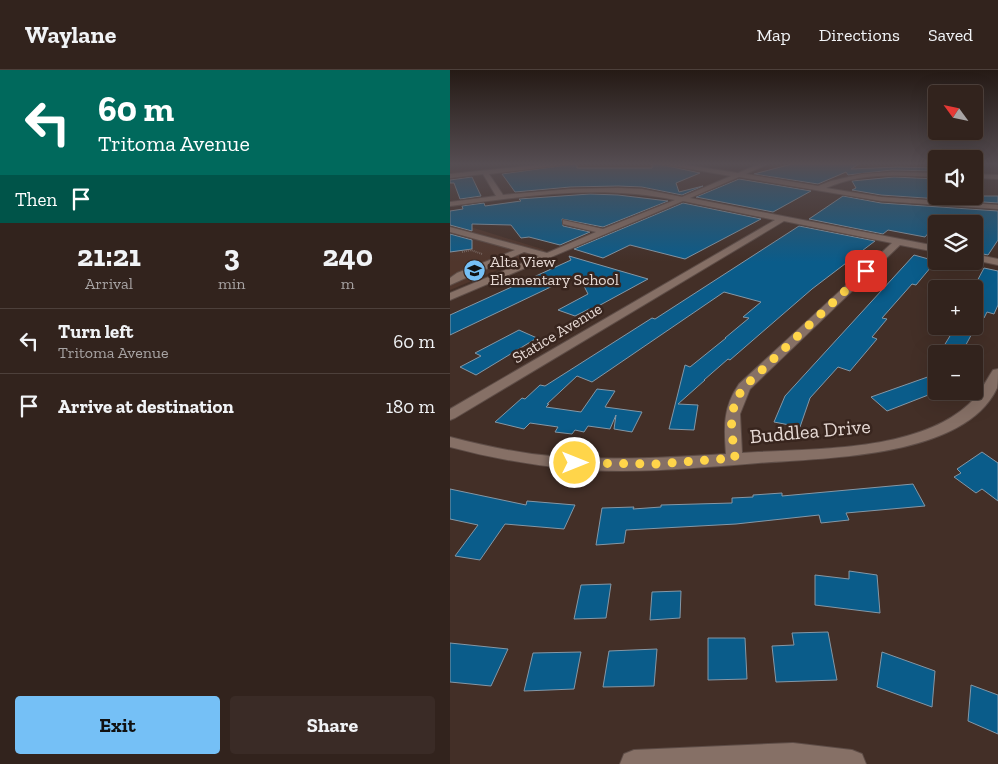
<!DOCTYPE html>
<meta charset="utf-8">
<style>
body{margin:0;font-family:"Zilla Slab",serif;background:#3a2b26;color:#f1f3f6;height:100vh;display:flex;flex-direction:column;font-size:19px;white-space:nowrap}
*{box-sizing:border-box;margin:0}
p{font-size:16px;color:#a8a4a4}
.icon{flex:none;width:28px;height:28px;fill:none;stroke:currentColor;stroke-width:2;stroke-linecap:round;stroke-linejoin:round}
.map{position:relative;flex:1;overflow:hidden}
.sheet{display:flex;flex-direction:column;background:#32231d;width:450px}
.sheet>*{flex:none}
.hud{background:#00695c;color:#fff;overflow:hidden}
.needle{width:32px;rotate:303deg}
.fabs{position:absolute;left:478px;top:15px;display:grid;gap:10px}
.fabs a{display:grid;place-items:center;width:55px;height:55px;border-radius:5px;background:#32231d;box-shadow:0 5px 20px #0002,0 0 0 1px #4d403b;font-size:25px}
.pin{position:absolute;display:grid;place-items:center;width:42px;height:42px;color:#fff;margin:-21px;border-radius:10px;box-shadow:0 2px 8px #0006}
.me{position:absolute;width:55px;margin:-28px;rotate:90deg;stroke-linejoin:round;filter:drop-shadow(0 0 4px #0008)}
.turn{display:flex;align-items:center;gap:18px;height:105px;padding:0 15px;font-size:22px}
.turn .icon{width:65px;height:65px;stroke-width:2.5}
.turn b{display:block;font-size:35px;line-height:42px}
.then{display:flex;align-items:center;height:48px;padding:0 15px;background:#0003;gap:10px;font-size:19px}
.eta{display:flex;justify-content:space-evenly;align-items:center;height:85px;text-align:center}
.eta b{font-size:30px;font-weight:700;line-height:35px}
.action{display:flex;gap:10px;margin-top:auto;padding:10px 15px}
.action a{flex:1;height:58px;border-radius:5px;background:#75c0f6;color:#111;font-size:20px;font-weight:700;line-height:58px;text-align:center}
.action a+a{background:#3a2b26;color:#f1f3f6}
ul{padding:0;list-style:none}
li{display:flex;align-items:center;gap:15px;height:65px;padding:0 15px;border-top:1px solid #4d403b}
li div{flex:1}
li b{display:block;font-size:19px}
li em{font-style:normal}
header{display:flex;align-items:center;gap:30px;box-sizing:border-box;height:70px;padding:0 25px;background:#32231d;border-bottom:1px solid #4d403b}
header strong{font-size:24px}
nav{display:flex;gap:28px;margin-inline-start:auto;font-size:18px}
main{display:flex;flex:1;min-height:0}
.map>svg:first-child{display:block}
.built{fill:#50362c}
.building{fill:#0a5c8a;stroke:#8497a6}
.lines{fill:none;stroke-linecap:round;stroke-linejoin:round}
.minor-casing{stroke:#5e4d47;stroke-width:2}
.path{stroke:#77655e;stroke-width:2;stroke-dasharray:1 1;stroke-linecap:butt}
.minor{fill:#867066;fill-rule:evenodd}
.route{stroke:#ffd54a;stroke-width:9;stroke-dasharray:0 16.2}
.labels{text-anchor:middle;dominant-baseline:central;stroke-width:5;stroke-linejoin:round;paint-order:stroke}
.far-poi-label{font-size:16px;fill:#e6d9d4;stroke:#38251e;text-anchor:start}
.far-street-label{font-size:16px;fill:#e6d9d4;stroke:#38251e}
.street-label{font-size:20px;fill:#e6d9d4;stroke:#38251e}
</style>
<header>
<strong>Waylane</strong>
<nav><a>Map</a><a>Directions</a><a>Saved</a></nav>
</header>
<main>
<section class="sheet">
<div class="hud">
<div class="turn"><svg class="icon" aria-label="left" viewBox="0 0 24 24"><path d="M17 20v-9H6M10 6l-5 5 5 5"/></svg><div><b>60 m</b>Tritoma Avenue</div></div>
<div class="then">Then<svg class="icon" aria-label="arrive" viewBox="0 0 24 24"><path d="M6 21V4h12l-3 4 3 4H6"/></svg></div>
</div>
<div class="eta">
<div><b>21:21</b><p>Arrival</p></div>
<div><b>3</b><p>min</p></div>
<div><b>240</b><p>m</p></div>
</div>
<ul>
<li><svg class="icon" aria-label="left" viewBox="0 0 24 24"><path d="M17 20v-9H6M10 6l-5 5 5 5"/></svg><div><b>Turn left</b><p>Tritoma Avenue</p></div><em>60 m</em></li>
<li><svg class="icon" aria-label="arrive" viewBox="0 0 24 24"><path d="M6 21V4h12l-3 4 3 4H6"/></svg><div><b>Arrive at destination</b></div><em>180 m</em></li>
</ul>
<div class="action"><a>Exit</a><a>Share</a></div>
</section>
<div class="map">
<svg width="548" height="694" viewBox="0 0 548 694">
<rect width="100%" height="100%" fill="#432f27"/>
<!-- built -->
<path class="built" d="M8 153 95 180 0 220V154Z"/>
<!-- building -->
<path class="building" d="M123 94H127V98H202V94H209L250 103 226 113 229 122 253 116 232 125 192 117 168 116 120 117 65 122 52 104Z
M342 94H409L401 99 447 97 486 98V101L442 100 398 105 396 102 368 114 304 104Z
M22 107 31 126 10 129 4 113H0V110Z
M444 107 486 109V126H548V133L431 125 402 120 406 118 402 111Z
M289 109 361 121 323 142 246 127Z
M140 124 168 125 218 131 153 157 112 149 113 156 140 162 110 175 79 167 71 168 61 155 22 154V161L0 155V141L13 139 12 136 34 133 35 136 71 131 69 129Z
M393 126 431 133 548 141V170L538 185 524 182V154H486L475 167 438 160 433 164 359 149Z
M233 133 311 149 235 189 180 175 153 188 124 179Z
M349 156 425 171 362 219 280 290 278 289 254 310H255L228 334 248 335 244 360 219 359 235 295 240 297 276 268H275L299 248 293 247 311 232 274 222 142 312 127 306 97 334H99L96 337 131 342 147 319 165 321 155 337 192 342 182 362 164 359 166 345 160 359 138 356 134 362 125 360 122 364 105 362 108 357 80 353 74 359 45 352 72 328 75 329 90 315 95 316 202 248 205 249Z
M0 164 22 170V179L0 182Z
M464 185 486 191 466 215 462 214 432 248 437 249 422 267 427 269 400 301 388 297 360 328 350 357 324 352 335 326Z
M119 186 198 209 141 240 139 239 125 246 108 240 138 224 128 204 0 265V245L121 190Z
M534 198 548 201V235L544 244 537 242 534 248 524 246V228L528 221 525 220 528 215H525Z
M506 256H526L511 284H489Z
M69 260 87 268 26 305 10 297 31 286 25 283Z
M486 304V322L437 341 421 327Z
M532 382 548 393V431L532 419 526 423 504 407 511 403 507 399Z
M463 414 475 436 396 443 399 450 371 453 369 445 286 454 176 460 174 473 146 475 152 438 184 437 183 439 211 437V435L282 433V428L303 427V425L332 423V426Z
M0 419 76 435 77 431 125 435 114 459 55 454 30 490 5 486 28 455 0 449Z
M399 501 427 505 430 543 365 535V505L399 509Z
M161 514 156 548 124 549 131 515Z
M231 521 230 548 200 550 202 522Z
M378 562 387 610 326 612 322 576 344 575 342 563Z
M258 568H295L297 609 258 610Z
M0 573 58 579 41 616 0 612Z
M207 579 204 616 153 617 159 581Z
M131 582 124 619 74 621 83 583Z
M432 582 485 601 482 637 427 617Z
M521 615 548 625V664L518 651Z"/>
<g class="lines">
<defs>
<path id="minor" d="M96 94H121L39 104 53 125 120 119 168 118 192 119 232 127 281 106 211 94H230L288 103 309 94H318L296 104 368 116 381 111 412 104 442 102 486 103V107C449 105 411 102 376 118L431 127 548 135V139L431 131 289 107 240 128 486 176V182L450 175 300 319 290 344 292 383C361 378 466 383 519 334 530 324 535 312 543 300L548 299C548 305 548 312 547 318 515 388 373 388 308 393 247 398 184 404 123 399 81 395 41 388 0 377V367C27 374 54 380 82 384 146 392 212 388 276 384 274 357 273 337 289 314L442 173 334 151 5 348 0 350V339L325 150 233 131 0 230V223L89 186 74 182 0 215V208L7 203 65 180 0 162V157L97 183 146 162 113 154V150L153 159 225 130C149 114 76 126 0 136V132L46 126 33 104 0 108V104Z
M524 104 548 105V109L524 108Z
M524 184 548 189V195L524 190Z
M343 673 402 680 412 684 416 694H170L174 684 184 680Z"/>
</defs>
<!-- minor casing -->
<use href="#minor" class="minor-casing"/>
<!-- path -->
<path class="path" d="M12 182 21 180 32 184"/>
<!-- minor -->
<use href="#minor" class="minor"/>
</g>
<!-- sky -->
<linearGradient id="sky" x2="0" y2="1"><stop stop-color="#251a15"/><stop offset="0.49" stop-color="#554d52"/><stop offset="1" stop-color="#554d52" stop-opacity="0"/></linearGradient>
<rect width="548" height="192" fill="url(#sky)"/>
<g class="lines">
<!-- route -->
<path class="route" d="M125 393 206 394 285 388C282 359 276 343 294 317L416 201"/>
</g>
<!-- icons -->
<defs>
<symbol id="school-disc" viewBox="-11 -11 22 22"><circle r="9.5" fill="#75c0f6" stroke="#38251e"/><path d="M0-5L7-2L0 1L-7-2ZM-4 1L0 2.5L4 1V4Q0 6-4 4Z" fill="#111"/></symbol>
</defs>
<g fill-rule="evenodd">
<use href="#school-disc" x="12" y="188" width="25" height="25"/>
</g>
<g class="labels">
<!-- far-poi labels -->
<g class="far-poi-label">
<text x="40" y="191">Alta View<tspan x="40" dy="18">Elementary School</tspan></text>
</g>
<!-- far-street labels -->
<g class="far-street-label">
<text transform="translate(107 263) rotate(-31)">Statice Avenue</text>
</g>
<!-- street labels -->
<g class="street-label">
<text transform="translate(360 361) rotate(-5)">Buddlea Drive</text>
</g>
</g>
</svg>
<div class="fabs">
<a><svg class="needle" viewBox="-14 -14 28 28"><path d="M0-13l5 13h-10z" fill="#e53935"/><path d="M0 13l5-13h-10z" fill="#a8a4a4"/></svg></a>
<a><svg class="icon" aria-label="sound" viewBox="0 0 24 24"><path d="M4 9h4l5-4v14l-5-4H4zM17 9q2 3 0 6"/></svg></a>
<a><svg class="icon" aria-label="layers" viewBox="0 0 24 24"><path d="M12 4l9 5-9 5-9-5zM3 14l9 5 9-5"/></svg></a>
<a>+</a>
<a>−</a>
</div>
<div class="pin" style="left:416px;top:201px;background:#d93025"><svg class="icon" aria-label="arrive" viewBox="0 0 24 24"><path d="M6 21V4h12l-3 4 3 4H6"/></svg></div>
<svg class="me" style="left:125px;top:393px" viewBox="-20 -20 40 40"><circle r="17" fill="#ffd54a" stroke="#fff" stroke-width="3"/><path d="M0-11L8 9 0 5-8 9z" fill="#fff"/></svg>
</div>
</main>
